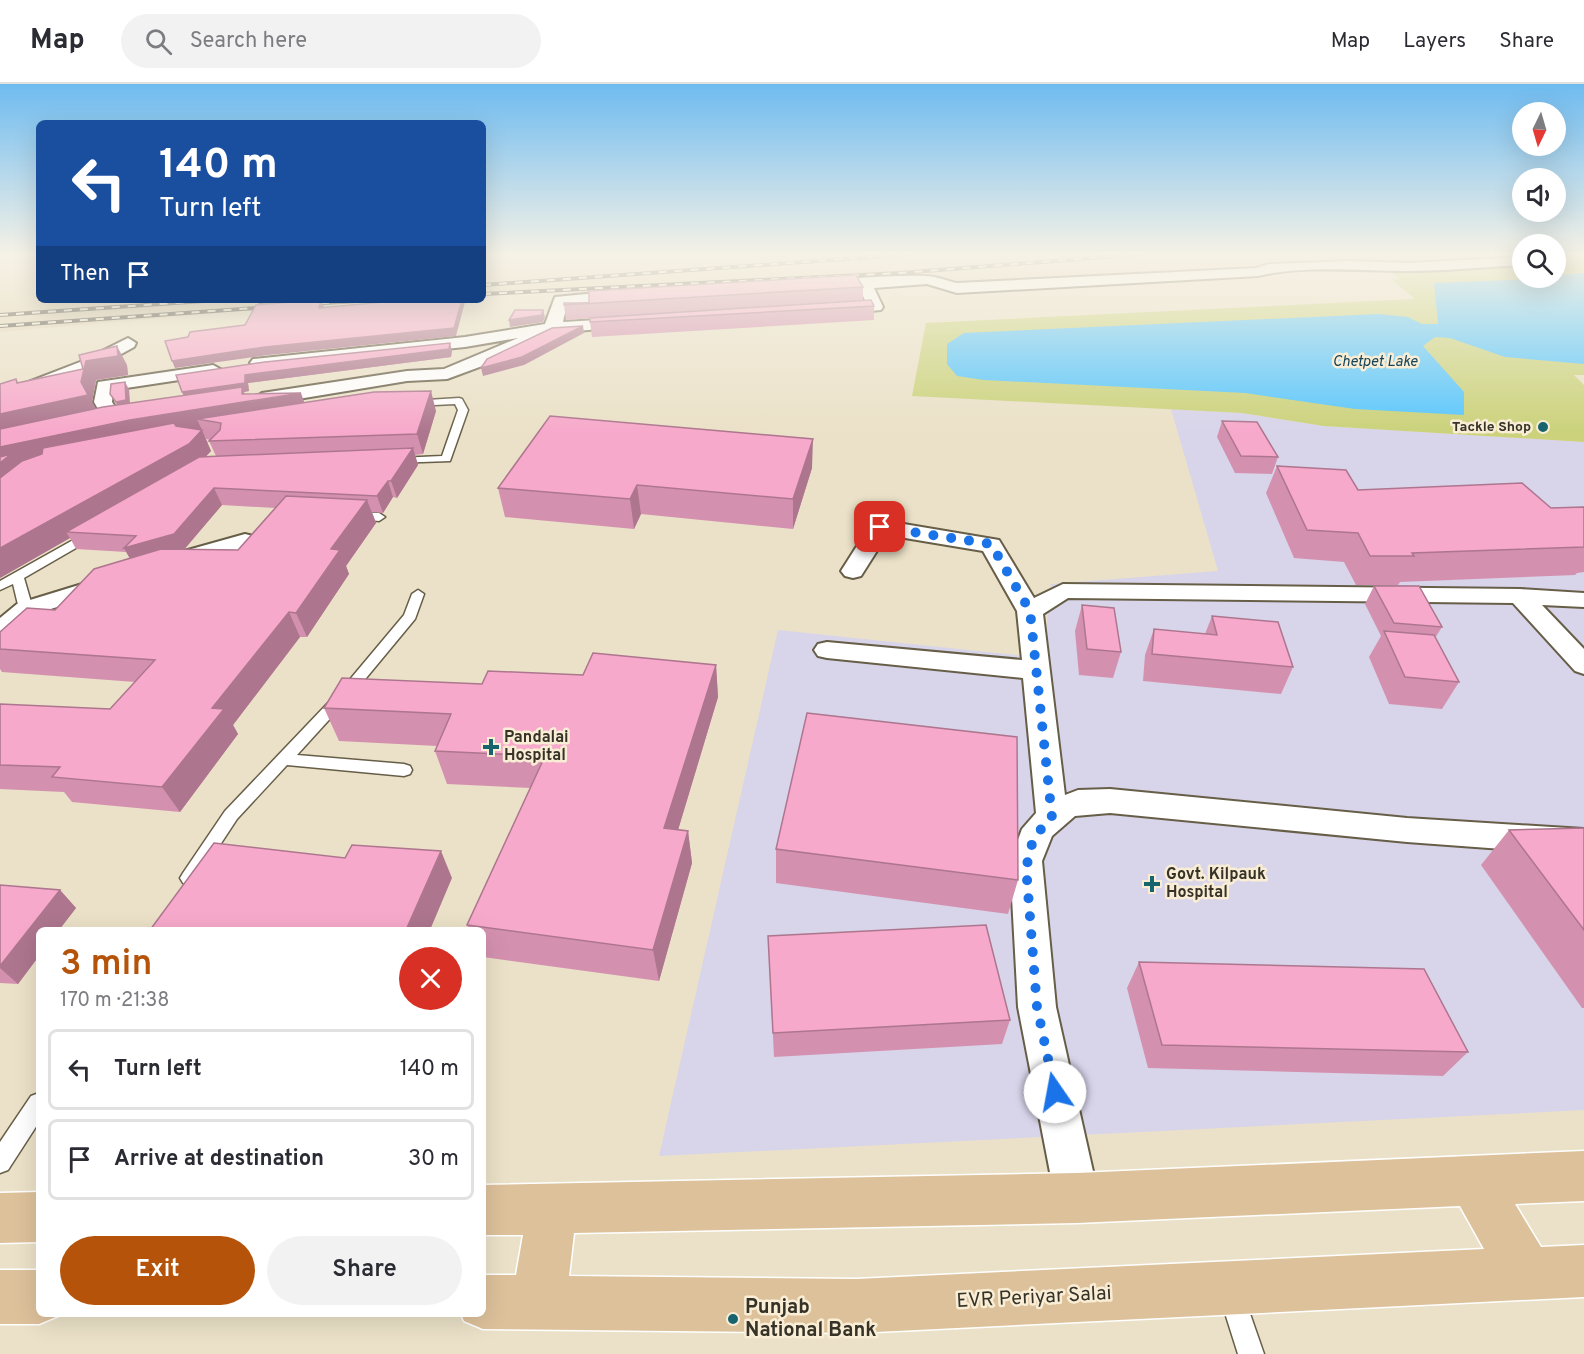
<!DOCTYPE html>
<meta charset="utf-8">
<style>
body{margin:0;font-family:Overpass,sans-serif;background:#f2f2f3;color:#2b2b33;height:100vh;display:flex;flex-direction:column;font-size:22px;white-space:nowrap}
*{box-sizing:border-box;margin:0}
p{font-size:20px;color:#7c7c81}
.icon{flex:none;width:33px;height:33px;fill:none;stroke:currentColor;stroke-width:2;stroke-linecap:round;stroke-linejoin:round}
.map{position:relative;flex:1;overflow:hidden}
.drawer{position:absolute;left:36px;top:843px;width:450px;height:390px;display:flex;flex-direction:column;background:#fff;border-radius:9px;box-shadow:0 6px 24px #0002}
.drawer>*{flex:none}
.top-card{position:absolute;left:36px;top:36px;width:450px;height:183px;border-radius:9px;box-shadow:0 6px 24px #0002;background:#1a4fa0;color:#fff;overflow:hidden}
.needle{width:39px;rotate:185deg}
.controls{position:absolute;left:1512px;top:18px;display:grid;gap:12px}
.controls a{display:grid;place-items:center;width:54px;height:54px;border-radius:50%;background:#fff;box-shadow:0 6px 24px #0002;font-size:30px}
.pin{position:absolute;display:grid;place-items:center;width:51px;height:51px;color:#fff;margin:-26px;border-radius:12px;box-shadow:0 3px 9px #0006}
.me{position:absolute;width:66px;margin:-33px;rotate:348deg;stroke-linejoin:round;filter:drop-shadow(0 0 4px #0008)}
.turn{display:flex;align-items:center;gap:21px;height:126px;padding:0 24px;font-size:27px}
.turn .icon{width:78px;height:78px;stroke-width:2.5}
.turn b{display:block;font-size:42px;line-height:51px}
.then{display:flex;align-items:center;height:57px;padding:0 24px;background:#0003;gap:12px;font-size:22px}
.round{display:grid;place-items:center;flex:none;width:63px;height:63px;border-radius:32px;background:#f2f2f3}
.head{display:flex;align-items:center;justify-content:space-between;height:102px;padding:0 24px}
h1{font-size:36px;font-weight:600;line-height:45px;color:#b45309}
.button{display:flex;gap:12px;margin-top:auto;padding:12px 24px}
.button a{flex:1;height:69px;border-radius:36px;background:#b45309;color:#fff;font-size:24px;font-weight:600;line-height:69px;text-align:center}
.button a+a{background:#f2f2f3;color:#2b2b33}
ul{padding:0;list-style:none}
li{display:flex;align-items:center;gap:18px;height:81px;margin:0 12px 9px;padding:0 12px;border:3px solid #e1e1e2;border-radius:9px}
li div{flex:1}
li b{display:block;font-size:22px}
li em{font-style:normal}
header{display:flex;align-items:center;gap:36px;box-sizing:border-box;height:84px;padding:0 30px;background:#fff;border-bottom:2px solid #e1e1e2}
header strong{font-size:28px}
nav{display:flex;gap:33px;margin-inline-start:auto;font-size:21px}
.search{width:420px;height:54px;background:#f2f2f3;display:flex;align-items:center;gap:15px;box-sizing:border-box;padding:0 21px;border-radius:33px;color:#7c7c81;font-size:22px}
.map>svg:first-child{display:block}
.commercial{fill:#d8d4ea}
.built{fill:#e3d6b5}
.green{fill:#cbd27b}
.water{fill:#57c6fd}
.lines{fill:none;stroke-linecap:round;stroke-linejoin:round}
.service-casing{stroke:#675e48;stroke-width:3}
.minor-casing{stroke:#675e48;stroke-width:4}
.primary-casing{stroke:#fff;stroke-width:3}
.service{fill:#fff;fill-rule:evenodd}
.minor{fill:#fff;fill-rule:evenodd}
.primary{fill:#ddc19b;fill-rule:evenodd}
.rail-casing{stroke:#514c40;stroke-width:4}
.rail{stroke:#f9eed5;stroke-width:2;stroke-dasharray:8;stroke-linecap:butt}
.wall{fill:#d491af;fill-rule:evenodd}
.shaded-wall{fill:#ad768e}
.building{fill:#f7a9cb;stroke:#ad768e;stroke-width:1.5}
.route{stroke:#1a73e8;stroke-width:10;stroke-dasharray:0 18}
.poi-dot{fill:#17636e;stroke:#f9eed5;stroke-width:2}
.labels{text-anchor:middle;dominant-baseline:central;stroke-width:5;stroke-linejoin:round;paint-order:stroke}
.far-poi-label{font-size:14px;font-weight:bold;fill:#363228;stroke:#f9eed5;text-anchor:end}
.far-water-label{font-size:15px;font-style:italic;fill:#15445a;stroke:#f9eed5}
.poi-label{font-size:16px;font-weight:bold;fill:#363228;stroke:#f9eed5;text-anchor:start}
.near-street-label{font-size:20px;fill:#363228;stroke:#f9eed5}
.near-poi-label{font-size:20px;font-weight:bold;fill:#363228;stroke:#f9eed5;text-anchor:start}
</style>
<header>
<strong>Map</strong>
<div class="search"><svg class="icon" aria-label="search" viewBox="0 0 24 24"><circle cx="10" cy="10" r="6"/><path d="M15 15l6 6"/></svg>Search here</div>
<nav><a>Map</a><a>Layers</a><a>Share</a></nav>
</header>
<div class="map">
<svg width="1584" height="1270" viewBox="0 0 1584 1270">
<rect width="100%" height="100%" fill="#ebe1c8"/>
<!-- commercial -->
<path class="commercial" d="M1171 325 1242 329 1324 342 1584 358V1026L659 1072 778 546 1043 574 1051 500 1218 487Z"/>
<!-- built -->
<path class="built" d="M0 170H39V216H406L283 223 0 248Z
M483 170H1506L1410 179 1351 177 1268 181 1155 190 952 199 868 192 483 212Z"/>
<!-- green -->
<path class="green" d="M1556 170H1584V291H1574L1584 301V358L1324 342 1242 329 912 312 926 239 1415 215 1392 196 1400 195 1392 189 1522 180V194H1556Z"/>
<!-- water -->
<path class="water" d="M1584 189V280L1505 273 1450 254 1435 253 1423 262 1464 308V331L1355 325 1245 309 984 296 957 292 947 280V260L964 249 1378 230 1408 233 1422 240H1438L1434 199 1556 194V191Z"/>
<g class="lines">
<defs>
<path id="service" d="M459 314 462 315 468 326 450 377 394 379V375L398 374 442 372 458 326 455 320 414 322 411 321V317Z
M354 428 379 429 385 433 379 437 350 434V430Z
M91 446 95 447V453L24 494 33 525 31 528H21L19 525 13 500 0 506V497Z
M418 506 424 510 415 535 357 605 297 671 404 680 410 682 412 686 410 690 404 692 287 681 237 735 195 799 189 801 183 799 180 794 183 789 225 727 347 599 404 531 412 510Z
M39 1009V1038L8 1086 0 1089V1058L31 1012Z
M1231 1198 1240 1201 1264 1270H1238L1219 1210 1222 1201Z"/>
<path id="minor" d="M1522 173V181C1484 183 1445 187 1406 187 1357 187 1305 181 1258 192L957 209 927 200 874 204 883 223 881 226 838 230 830 225 832 222 866 219 861 207 855 202 823 204 816 200C821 194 911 191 925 192 936 192 947 197 957 199L1256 184 1269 180 1351 177 1407 179Z
M627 206 635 211 632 214 567 220 563 238 630 234 636 236 638 239 636 242 553 249 512 271 447 295 407 297 262 321 253 315 262 309 407 287 444 285 518 254 465 263 259 284 250 279 253 275 465 253 545 240 555 213Z
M128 254 136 259 134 263 92 286 0 322V309L80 278Z
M213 281 222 286 219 290 113 306 112 318 123 335 120 339H106L94 318 98 298Z
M880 436 999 456 1034 514 1063 500 1520 505 1584 509V523L1542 521 1584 565V590L1575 587 1513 519 1068 514 1043 530 1065 711 1078 706 1110 705 1407 734 1584 745V771L1407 758 1110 729 1075 732 1052 752 1042 777 1056 923 1099 1114 1092 1129 1077 1136 1062 1129 1055 1114 1018 923 1010 777 1022 745 1036 729 1023 594 827 574 818 572 814 566 818 560 827 558 1022 576 1017 527 983 467 887 451 861 492 853 494 845 492 841 487 869 443 872 438Z
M245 450 253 452 256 457 253 462 178 483 170 481 166 476 170 471Z
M105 493 114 495 117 500 114 505 35 530 9 553 0 555V534L17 520Z"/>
<path id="primary" d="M1584 1067V1117L1515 1120 1541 1163 1584 1161V1213L856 1249 483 1245 464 1237 461 1230H483V1191H516L523 1151H483V1101L1077 1089ZM1460 1122 1484 1165 856 1195 569 1192 574 1149 1077 1139Z
M39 1108V1158L0 1159V1109Z
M0 1186H39V1230H59L58 1232 39 1240H0Z"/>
</defs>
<!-- service casing -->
<use href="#service" class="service-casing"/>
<!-- minor casing -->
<use href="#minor" class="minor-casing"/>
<!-- primary casing -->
<use href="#primary" class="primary-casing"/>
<!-- service -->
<use href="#service" class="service"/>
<!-- minor -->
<use href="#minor" class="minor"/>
<!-- primary -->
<use href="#primary" class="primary"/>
<defs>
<path id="rail" d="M483 201 913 170
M483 210 900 189 1144 170
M260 218 285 216
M305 220 375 216
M0 231 219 216
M0 242 269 223"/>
</defs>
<!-- rail casing -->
<use href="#rail" class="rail-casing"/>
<!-- rail -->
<use href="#rail" class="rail"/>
</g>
<!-- wall -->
<path class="wall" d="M863 203V217L874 222V236L592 253 590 238 826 219 566 236 564 221 589 219Z
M452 267 451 273 248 299 249 307 244 308V310L305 319 436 327 423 370 415 371 418 381 397 414 393 413 383 429 372 428 376 439 346 482 349 490 307 553H300L233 641 238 650 180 728 72 718 64 708 0 705V620L110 625 135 598 2 588 0 585V548L55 526 130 474 126 468 76 465 70 454 0 494 16 295 19 299 127 281 128 291 96 296 92 318 96 325 117 321 110 310 125 298 129 306 130 319 184 312 182 308ZM202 346 206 355 210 356 209 357 216 372H206L211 367ZM222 421 275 424 238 466 184 465Z
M1222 337 1278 373 1272 390 1235 389 1217 353Z
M1277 382 1358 406 1551 424 1584 423V488L1577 489 1575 491 1400 498 1398 501H1356L1344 478 1294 474 1266 409Z
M812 384 793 445 641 430 634 445 505 433 498 404Z
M1374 502 1442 543 1435 554 1459 598 1442 625 1389 620 1369 573 1381 552 1365 520Z
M1082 521 1121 568 1113 594 1079 591 1075 547Z
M1212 532 1293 583 1281 610 1143 597 1145 571 1154 545 1205 550Z
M716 581 718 613 678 746 688 747 692 779 659 897 483 873V846H469L467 841 531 704 447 700 435 667 437 662 339 657 324 624 482 600Z
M1584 744V924H1582L1481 781 1509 746Z
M776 765 1018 796 1008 830 776 799Z
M0 801 60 806 76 824 59 846H39V872L18 900 0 899Z
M768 852 1010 936 1002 960 774 973Z
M1139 878 1468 968 1443 992 1148 984 1127 904Z"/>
<!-- shaded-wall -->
<path class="shaded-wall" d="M321 216 324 223 321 231 319 224Z
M462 216H464L465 218 456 252 268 271 175 284 172 277Z
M543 226 545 233 543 238 510 243 509 236Z
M583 242 584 249 524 281 483 292 481 284Z
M450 259 452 267 451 273 248 299 249 307 244 308 248 318 301 309 308 329 221 339 197 335 202 346 0 411V363L186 316 182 308 245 291Z
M117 262 127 281 128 291 96 296 92 318 99 330 0 353V330L81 298 86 277Z
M125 298 129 306 130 324 120 326 116 318Z
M431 307 436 327 423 370 417 350Z
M202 346 211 367 199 380 66 448 70 454 0 494V464Z
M813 355 812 384 793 445V415Z
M413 364 418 381 397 414 391 397Z
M388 397 393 413 383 429 377 412Z
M637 401 641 430 634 445 630 415Z
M214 404 222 421 183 467 134 482 124 464Z
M367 416 376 439 346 482 349 490 307 553 296 529 331 465Z
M289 528 300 553 233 641 238 650 180 728 162 703 212 624Z
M716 581 718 613 669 776 664 744Z
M688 747 692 779 659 897 653 866Z
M441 767 452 794 430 846H406Z
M60 806 76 824 59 846H39V872L18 900 0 884V882Z"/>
<!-- building -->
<path class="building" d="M856 191 863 203 564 221V219H589V207Z
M316 216H321L319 224 406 216H462L454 244 265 263 172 277 165 257 188 253 190 248 245 241 256 221Z
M871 216 874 222 590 238V234Z
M515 226H543L542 231 509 236Z
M583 242 522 273 481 284 487 275 552 244Z
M450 259 449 265 245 291V299L182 308 176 291 265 278Z
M117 262 118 272 86 277 81 298 88 311 0 330V300L16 295 17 299 83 285 79 271Z
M125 298 126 316 116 318 110 310 111 300Z
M242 303V310L301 309 130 336 0 363V345L103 323Z
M431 307 417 350 209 357 220 346 221 339 197 335 374 308Z
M550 332 813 355 793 415 637 401 630 415 498 404Z
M1222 337 1257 338 1278 373 1241 372Z
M174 339 176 342 202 346 189 360 0 464V394L22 377 42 370 43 364Z
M413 364 391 397H388L377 412 214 404 174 450 124 464 136 452 66 448 199 373Z
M11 370 0 379V373Z
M1277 382 1346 386 1358 406 1522 399 1551 424 1584 423V463L1412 469 1414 472H1370L1358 449 1307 446Z
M286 412 367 416 331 465 340 466 296 529 289 528 212 624 224 625 162 703 52 693 60 683 0 681V620L110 625 155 576 0 565V548L27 524 55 526 94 485 161 465 238 466Z
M1374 502H1419L1442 543 1394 539Z
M1082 521 1114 524 1121 568 1087 565Z
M1212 532 1278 538 1293 583 1152 570 1154 545 1217 551Z
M1384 547 1434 551 1459 598 1405 593Z
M593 569 716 581 664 744 688 747 653 866 467 841 545 672 435 667 451 630 324 624 342 594 482 600 488 587 583 591Z
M807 629 1017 653 1018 796 776 765Z
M1584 744V846L1509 746Z
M214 759 345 774 352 761 441 767 406 846H150Z
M0 801 60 806 0 882Z
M986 841 1010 936 773 949 768 852Z
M1139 878 1424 885 1468 968 1162 961Z"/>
<!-- sky -->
<linearGradient id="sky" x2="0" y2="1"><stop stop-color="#6ebbf0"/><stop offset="0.49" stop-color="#f6f2e6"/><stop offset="1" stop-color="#f6f2e6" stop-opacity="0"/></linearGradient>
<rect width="1584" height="348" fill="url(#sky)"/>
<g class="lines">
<!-- route -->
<path class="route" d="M880 443 991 460 1030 527 1052 734C1032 751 1026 769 1027 795L1037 923 1055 1008"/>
</g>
<!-- markers -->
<g class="poi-dot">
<circle cx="1543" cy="343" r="6"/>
<path d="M488 654h6v6h6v6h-6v6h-6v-6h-6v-6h6z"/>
<path d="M1149 791h6v6h6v6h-6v6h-6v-6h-6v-6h6z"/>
<circle cx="733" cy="1235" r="6"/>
</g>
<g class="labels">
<!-- far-poi labels -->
<g class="far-poi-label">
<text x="1531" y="343">Tackle Shop</text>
</g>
<!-- far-water labels -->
<g class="far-water-label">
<text x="1375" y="278">Chetpet Lake</text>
</g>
<!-- poi labels -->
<g class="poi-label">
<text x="504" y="654">Pandalai<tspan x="504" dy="18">Hospital</tspan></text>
<text x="1166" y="791">Govt. Kilpauk<tspan x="1166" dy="18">Hospital</tspan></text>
</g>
<!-- near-street labels -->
<g class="near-street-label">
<text transform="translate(1034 1214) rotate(-3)">EVR Periyar Salai</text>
</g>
<!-- near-poi labels -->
<g class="near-poi-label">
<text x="745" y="1224">Punjab<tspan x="745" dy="23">National Bank</tspan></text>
</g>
</g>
</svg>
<div class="controls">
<a><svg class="needle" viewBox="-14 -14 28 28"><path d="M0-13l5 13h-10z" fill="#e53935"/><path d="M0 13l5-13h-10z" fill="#7c7c81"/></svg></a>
<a><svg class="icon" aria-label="sound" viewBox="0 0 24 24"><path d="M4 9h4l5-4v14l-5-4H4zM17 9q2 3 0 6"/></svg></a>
<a><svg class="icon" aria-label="search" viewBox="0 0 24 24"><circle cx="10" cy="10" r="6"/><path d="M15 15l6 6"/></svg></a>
</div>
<div class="pin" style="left:880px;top:443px;background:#d93025"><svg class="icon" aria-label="arrive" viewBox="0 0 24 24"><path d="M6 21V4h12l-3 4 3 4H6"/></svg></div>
<svg class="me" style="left:1055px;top:1008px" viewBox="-20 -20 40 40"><circle r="19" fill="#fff"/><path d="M0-13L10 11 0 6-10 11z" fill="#1a73e8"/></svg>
<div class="top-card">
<div class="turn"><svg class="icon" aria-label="left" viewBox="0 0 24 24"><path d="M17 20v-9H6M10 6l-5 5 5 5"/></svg><div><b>140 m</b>Turn left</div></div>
<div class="then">Then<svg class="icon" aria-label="arrive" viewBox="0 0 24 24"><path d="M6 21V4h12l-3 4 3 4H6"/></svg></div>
</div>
<section class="drawer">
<div class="head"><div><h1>3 min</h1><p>170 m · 21:38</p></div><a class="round" style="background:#d93025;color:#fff"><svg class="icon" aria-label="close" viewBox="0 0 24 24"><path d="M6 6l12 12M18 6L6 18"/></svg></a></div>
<ul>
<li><svg class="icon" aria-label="left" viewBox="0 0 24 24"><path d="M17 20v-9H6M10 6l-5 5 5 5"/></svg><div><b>Turn left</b></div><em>140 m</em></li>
<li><svg class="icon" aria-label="arrive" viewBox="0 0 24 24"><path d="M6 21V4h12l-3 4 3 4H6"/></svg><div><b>Arrive at destination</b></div><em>30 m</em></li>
</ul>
<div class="button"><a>Exit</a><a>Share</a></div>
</section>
</div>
